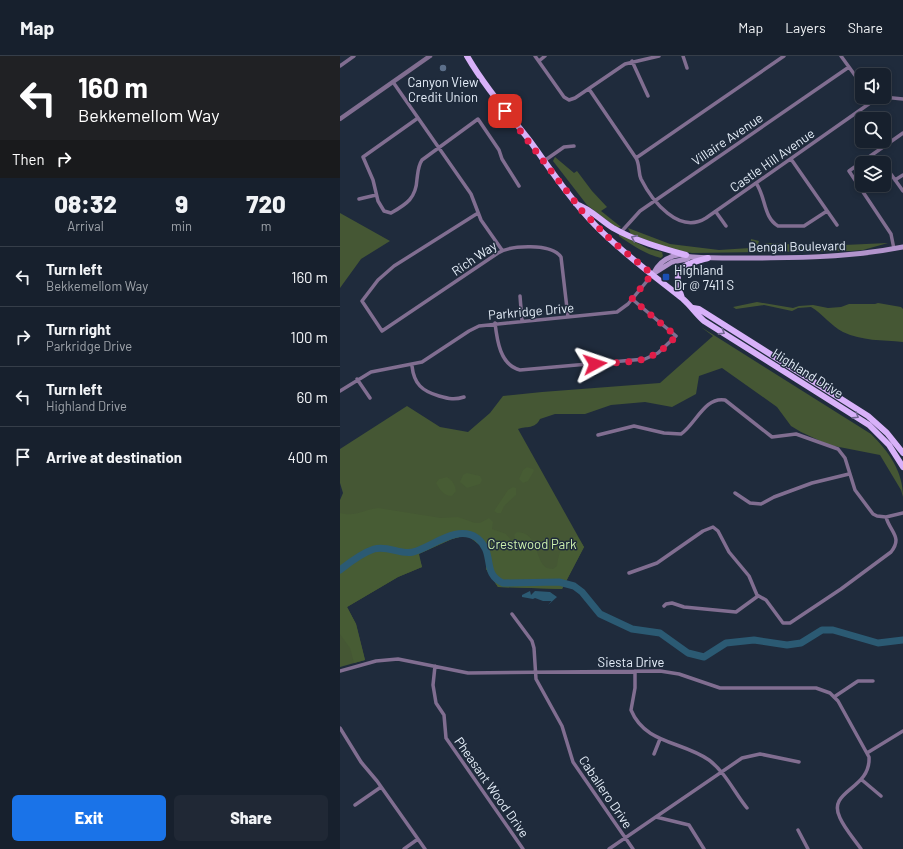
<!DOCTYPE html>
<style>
body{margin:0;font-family:Barlow,sans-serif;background:#202835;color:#f1f3f6;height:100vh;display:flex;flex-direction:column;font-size:15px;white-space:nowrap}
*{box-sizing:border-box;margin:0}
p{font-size:13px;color:#9ea3aa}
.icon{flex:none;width:22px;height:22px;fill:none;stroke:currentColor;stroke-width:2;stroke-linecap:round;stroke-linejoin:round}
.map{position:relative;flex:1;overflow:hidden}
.side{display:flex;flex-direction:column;background:#17202d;width:340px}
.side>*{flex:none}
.hud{background:#202124;color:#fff;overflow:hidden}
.controls{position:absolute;left:515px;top:12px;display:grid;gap:8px}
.controls a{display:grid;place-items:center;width:36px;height:36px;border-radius:6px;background:#17202d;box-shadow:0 2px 6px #0003,0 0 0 1px #363e49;font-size:20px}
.pin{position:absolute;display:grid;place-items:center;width:34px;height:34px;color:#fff;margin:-17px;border-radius:8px;box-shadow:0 2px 6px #0006}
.me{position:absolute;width:44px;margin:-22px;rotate:85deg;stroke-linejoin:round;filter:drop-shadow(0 0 3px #0008)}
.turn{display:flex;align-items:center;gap:14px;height:84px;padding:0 12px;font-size:18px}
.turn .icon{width:52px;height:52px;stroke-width:2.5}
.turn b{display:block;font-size:28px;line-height:34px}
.then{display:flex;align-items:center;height:38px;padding:0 12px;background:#0003;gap:8px;font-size:15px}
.eta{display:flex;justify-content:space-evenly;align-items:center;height:68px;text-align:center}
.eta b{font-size:24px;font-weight:800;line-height:28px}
.cta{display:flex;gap:8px;margin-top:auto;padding:8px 12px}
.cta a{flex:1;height:46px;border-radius:6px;background:#1a73e8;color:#fff;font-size:16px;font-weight:800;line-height:46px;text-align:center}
.cta a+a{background:#202835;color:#f1f3f6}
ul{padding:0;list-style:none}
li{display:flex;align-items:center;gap:12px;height:60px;padding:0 12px;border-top:1px solid #363e49}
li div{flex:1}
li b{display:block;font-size:15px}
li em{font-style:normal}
header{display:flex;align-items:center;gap:24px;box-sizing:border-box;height:56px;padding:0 20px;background:#17202d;border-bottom:1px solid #363e49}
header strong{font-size:19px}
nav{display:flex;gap:22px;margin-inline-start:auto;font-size:14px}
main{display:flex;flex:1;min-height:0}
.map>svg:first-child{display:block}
.green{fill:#455734}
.forest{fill:#475c34}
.water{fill:#2b5a73}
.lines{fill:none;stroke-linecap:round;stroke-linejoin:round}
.river{stroke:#2b5a73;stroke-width:7}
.minor{stroke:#816e91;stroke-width:3.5}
.tertiary{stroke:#816e91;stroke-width:4.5}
.secondary{stroke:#b294cc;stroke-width:5}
.primary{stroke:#d8b1f9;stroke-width:6}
.oneway{stroke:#726791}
.route{stroke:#e11d48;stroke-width:7;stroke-dasharray:0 12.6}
.service-dot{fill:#5c6f8a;stroke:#1f2b3c;stroke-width:1.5}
.transit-dot{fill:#1a4fb4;stroke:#1f2b3c;stroke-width:1.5}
.labels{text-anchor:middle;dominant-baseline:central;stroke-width:3;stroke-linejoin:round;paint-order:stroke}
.poi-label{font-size:13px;fill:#e5eef9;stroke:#1f2b3c}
.street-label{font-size:13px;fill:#e5eef9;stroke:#1f2b3c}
.park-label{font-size:13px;fill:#cdf1ad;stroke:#1f2b3c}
</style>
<header>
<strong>Map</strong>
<nav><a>Map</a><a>Layers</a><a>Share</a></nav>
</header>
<main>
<section class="side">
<div class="hud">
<div class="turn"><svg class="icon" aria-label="left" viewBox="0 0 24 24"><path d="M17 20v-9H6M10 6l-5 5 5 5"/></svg><div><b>160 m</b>Bekkemellom Way</div></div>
<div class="then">Then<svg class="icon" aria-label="right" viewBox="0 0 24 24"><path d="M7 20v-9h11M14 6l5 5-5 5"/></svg></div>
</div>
<div class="eta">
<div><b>08:32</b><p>Arrival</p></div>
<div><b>9</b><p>min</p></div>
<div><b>720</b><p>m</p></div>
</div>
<ul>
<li><svg class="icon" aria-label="left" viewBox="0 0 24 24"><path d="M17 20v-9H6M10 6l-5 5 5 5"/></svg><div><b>Turn left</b><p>Bekkemellom Way</p></div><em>160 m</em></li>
<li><svg class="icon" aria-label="right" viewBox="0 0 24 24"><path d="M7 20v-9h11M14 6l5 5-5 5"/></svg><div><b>Turn right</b><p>Parkridge Drive</p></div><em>100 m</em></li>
<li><svg class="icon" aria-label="left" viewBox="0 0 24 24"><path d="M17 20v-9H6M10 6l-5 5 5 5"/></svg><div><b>Turn left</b><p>Highland Drive</p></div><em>60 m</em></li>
<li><svg class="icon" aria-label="arrive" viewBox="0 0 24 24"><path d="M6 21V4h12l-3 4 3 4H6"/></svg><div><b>Arrive at destination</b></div><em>400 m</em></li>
</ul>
<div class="cta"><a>Exit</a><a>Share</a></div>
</section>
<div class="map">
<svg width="563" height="793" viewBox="0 0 563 793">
<rect width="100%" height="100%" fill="#1f2b3c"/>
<!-- green -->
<path class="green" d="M215 101 234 117 237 115 252 135 267 151 261 155 281 171 277 172 247 149 213 105Z
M0 157 50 185 21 203 0 232Z
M288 172 330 188 379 194 410 192 411 183 419 185 418 188 424 190 426 187 482 190 548 187 523 194 511 195 352 197 330 193 291 178Z
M279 178 309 193 322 196 323 200 321 202C305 198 292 189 279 180Z
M417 246 453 252 459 250 473 249 488 252 501 251 509 248H535L538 247 561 251 563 253V286C542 284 522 285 503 276 491 270 483 258 471 251L458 252 452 255 424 249 396 253 393 251Z
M361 271 531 378C549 396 563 415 563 441L561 434 540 399 489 389 461 376 451 370 437 351 382 312 359 320 356 338 332 351 305 346 271 349 245 358H215L200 363C195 373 187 370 178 373L244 491 222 533 158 531 146 513V494L127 479 112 483 78 498 82 511 58 521 7 551 16 568 25 604 0 611V444L3 437 0 427V393L67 350 100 371 128 376 150 357 163 340 202 336 320 327 373 280Z"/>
<!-- forest -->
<path class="forest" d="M187 411 193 413 194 415 188 425 183 427 179 423 183 414Z
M127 417 140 420 142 424 140 428 127 432 120 426 123 419Z
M107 421C113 425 115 429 116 435L112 440C104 440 100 434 96 427L99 423Z
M173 431 176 432V439L164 450 161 457H157L154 455 168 434Z
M38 452 101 462 118 461 135 467H140L149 462 153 466 152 473 166 478 171 484 175 483 174 479 177 476C200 477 194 505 207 512L213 513 217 510C219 495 222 487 237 480L244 491 222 533 158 531 146 513V494L127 479 112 483 79 498 82 511 58 521 7 551 16 568 25 604 14 607 10 592 0 578V457C17 461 21 454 38 452Z"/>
<!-- water -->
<path class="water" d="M190 535 191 539 195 535 210 536 217 541 208 549 215 541 212 545H203L195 542 193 543 182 541V539Z"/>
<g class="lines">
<!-- river -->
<path class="river" d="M0 514C10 506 22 497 34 493 48 489 60 499 73 496 92 491 117 468 137 482 156 497 141 518 163 527L219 526 234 530 242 536 260 558 292 573 320 577 348 597 364 601 386 587 414 584 447 589 461 587 482 574H493L538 587 563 584"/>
<!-- minor -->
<path class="minor" d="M195 0 224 41 229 44 235 42 285 8 319 0
M343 0 347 12
M501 0 522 29
M199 5 205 0
M292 5 308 40
M0 10 14 0
M53 26 131 138 141 164 162 194
M249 33 296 102C300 109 298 116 301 123 312 145 339 179 366 162L533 45 543 41 563 43
M78 62 23 101 33 124 38 145 44 155 51 157C67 148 76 142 77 123 78 116 78 110 82 104L138 63 159 94 162 103 179 130
M296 102 444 0
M451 103 497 169
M204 105 224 91 234 90
M548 114 563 135
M555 124 563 119
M416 127C426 141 423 161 438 170H464L487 155
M19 143 36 139
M376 156 386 170
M138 157 54 210 38 224 22 245 42 275 158 197C171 189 211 187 221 201L228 261
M281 176 300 155 509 11
M554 193 551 178 509 115 563 77
M180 240 182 265
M155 267C157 284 160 309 180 314L305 303 318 297 336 280 292 243
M72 310C74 328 82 335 99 340 109 343 115 344 124 341
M17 323 30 342
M0 335 31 316 82 306 129 275 139 270 277 256 288 248 312 219
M258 379 294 370 324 377 341 378C355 369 365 340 385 344L432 381 456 378 498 393 505 402 515 434 533 458 537 460 546 461 563 457
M395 437 410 447 421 448 434 441 472 427 509 418
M289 517 317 507 363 475 373 471 378 475 389 496 409 520 417 539 426 544 443 567H450L501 533 551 496C563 481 550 476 546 461
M324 550 326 548 332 547 344 551 396 556 418 540
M172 558 192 585 194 592 196 623 222 670 233 706 293 793
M95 610 93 629 96 647 104 659 106 682 183 793
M0 615 36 605 58 603 128 617 320 615 339 618 380 632H476L490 637 498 645 529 701C531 734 486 734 500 762 505 773 514 783 521 793
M295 615V632L291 654C305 688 342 685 369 704 386 717 394 736 407 752
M494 641 518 625H533
M0 672 21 706 37 725 85 793
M527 697 563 675
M314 698 320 683
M522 724 541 740
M15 749 41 731
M316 761 349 769 364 793
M458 774 468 793
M64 793 78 783
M269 793 402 702 420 698 459 706"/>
<!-- tertiary -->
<path class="tertiary" d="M0 63 90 0"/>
<!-- secondary -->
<path class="secondary" d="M313 218C318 208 326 201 338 199 344 198 347 201 353 201 367 202 381 202 396 202 452 202 508 202 563 191
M313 218 332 206 347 203 350 201"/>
<!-- primary -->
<path class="primary" d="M127 0C145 31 168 57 190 85 211 114 230 143 255 169 281 196 313 219 343 243 351 250 356 258 364 265L529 369 549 389 563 411
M236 148C251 153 260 164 273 172 296 185 321 192 346 199
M342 242C331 211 341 210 368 202
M353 252 359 253 528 360 547 377 563 397"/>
</g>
<!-- one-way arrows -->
<defs><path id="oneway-chevron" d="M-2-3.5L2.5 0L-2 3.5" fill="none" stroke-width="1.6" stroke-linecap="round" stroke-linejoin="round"/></defs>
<g class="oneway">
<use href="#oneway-chevron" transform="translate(294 182) rotate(-156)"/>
<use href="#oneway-chevron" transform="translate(382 276) rotate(32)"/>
<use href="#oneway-chevron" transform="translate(516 360) rotate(32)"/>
</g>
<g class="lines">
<!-- route -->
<path class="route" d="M165 55 242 155 272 185 312 218 292 243 336 280C311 310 290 305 255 308"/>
</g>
<!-- markers -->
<circle class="service-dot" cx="103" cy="12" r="4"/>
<rect class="transit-dot" x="322" y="217" width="8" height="8" rx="2"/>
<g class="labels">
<!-- poi labels -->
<g class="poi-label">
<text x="103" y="26">Canyon View<tspan x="103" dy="15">Credit Union</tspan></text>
<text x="334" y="214" text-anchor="start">Highland<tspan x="334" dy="15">Dr @ 7411 S</tspan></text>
</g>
<!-- street labels -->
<g class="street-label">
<text transform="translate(387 83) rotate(-34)">Villaire Avenue</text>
<text transform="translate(432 104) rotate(-35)">Castle Hill Avenue</text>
<text transform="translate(457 190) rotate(-1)">Bengal Boulevard</text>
<text transform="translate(134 202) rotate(-34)">Rich Way</text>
<text transform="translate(191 255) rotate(-5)">Parkridge Drive</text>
<text transform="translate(468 317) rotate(32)">Highland Drive</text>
<text x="291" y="606">Siesta Drive</text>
<text transform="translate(152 731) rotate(55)">Pheasant Wood Drive</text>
<text transform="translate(266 736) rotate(56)">Caballero Drive</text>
</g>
<!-- park labels -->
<g class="park-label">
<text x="192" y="488">Crestwood Park</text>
</g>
</g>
</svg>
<div class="controls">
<a><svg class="icon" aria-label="sound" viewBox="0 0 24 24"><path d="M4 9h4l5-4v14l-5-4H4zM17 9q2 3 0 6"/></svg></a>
<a><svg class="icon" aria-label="search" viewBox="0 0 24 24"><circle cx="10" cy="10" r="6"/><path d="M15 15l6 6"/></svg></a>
<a><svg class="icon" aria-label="layers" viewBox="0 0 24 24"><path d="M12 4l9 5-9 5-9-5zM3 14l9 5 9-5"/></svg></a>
</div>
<div class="pin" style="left:165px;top:55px;background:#d93025"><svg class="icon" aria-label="arrive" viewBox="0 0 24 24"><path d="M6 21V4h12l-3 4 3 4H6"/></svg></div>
<svg class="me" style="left:255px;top:308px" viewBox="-20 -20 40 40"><path d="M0-17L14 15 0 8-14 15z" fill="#e11d48" stroke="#fff" stroke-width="4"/></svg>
</div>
</main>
